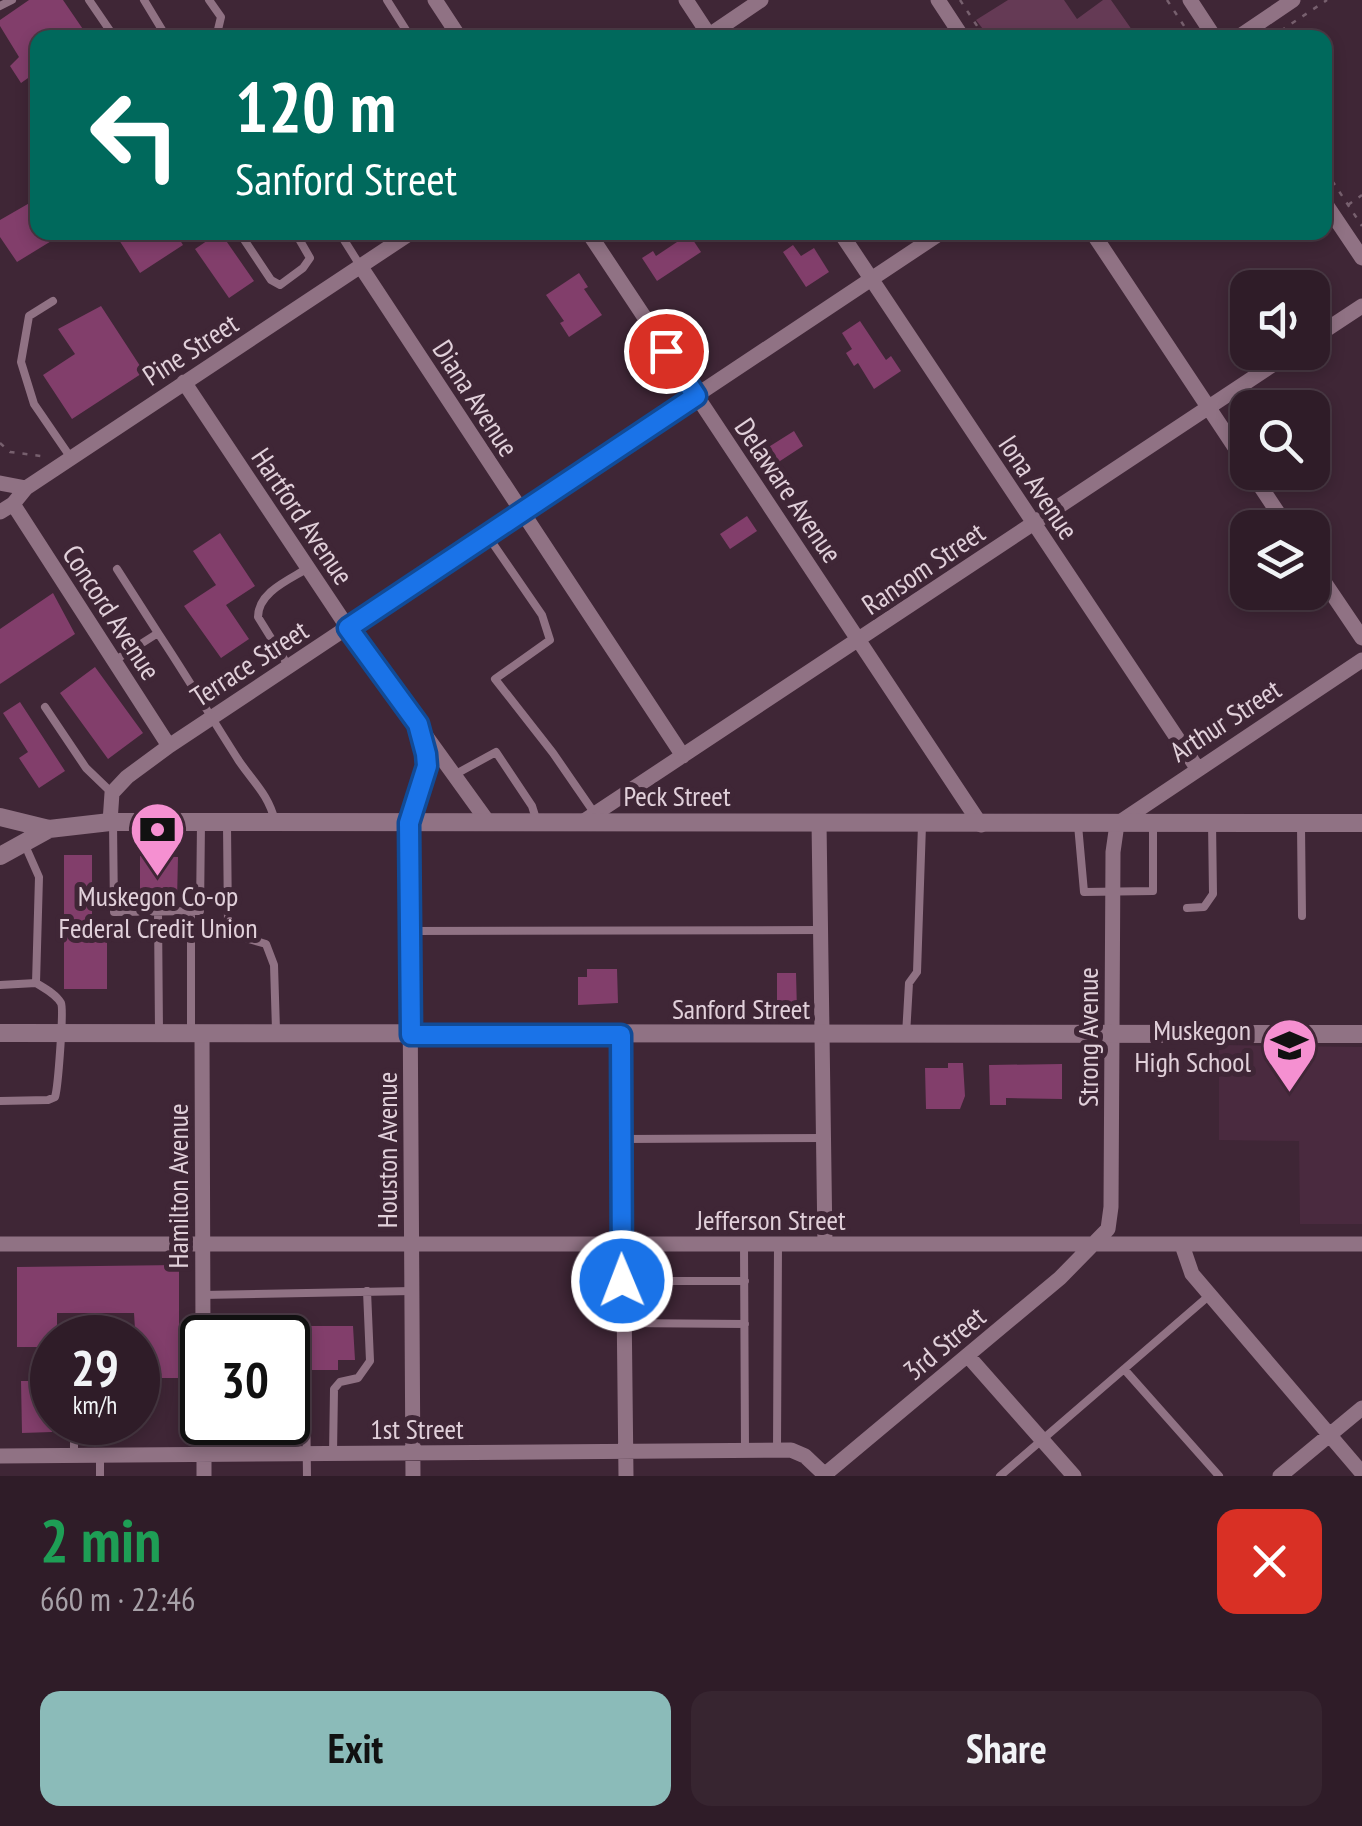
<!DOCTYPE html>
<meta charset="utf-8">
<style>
body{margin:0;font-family:"PT Sans Narrow",sans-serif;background:#372530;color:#f1f3f6;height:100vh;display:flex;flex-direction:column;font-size:38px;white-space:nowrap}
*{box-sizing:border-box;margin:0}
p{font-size:32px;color:#a7a1a8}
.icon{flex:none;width:55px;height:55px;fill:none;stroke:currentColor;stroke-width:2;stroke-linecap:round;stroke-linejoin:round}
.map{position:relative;height:1476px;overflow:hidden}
.panel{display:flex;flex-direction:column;background:#2f1c28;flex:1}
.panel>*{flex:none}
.guide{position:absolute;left:30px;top:30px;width:1302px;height:210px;border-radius:20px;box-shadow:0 5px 15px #0003,0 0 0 2px #4a3a45;background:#00695c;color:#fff;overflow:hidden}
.controls{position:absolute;left:1230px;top:270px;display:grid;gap:20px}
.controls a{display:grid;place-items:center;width:100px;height:100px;border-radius:20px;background:#2f1c28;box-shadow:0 5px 15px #0003,0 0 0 2px #4a3a45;font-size:50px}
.speed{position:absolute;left:30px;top:1315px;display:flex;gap:20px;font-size:50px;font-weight:700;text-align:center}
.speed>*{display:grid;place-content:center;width:130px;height:130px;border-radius:50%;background:#2f1c28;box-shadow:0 5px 15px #0003,0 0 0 2px #4a3a45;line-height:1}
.speed small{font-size:25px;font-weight:400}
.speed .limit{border:5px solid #111;border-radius:15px;background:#fff;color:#111}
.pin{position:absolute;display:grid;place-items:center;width:85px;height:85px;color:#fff;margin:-42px;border:5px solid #fff;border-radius:50%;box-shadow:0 2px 10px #0007}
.me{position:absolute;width:110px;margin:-55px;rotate:359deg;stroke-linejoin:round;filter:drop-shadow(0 0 8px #0008)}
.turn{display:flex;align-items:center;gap:35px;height:210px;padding:0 40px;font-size:45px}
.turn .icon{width:130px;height:130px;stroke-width:2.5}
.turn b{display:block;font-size:70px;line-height:85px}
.round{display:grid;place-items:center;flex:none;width:105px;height:105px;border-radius:20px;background:#372530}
.headline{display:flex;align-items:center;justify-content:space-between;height:170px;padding:0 40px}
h1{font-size:60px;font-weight:700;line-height:75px;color:#1e9e55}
.action{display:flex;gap:20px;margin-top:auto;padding:20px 40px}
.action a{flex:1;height:115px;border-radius:20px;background:#8bbbb9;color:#111;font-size:40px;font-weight:700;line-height:115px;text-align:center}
.action a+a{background:#372530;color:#f1f3f6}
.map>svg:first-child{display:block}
.built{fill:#4a2a3f}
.green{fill:#653a55}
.building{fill:#823e6b}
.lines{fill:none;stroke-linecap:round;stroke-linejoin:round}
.path{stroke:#77606e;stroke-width:2.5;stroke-dasharray:5 8;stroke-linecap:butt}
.service{stroke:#907284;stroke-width:8}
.minor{stroke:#907284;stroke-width:15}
.tertiary{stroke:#907284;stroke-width:18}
.route-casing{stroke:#114b97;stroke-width:25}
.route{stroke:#1a73e8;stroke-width:18}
.labels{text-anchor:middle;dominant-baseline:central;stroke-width:10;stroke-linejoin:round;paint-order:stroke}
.street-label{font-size:28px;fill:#e1d0da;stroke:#3f2636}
.poi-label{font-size:28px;fill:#e1d0da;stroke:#3f2636}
</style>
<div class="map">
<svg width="1362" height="1476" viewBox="0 0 1362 1476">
<rect width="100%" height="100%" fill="#3f2636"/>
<!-- built -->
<path class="built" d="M1219 1045 1362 1047V1224H1300L1299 1141 1219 1140Z"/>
<!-- green -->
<path class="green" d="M1008 0H1064L1077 19 1103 0H1111L1137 37H989L976 20Z"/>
<!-- building -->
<path class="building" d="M29 0H63L89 38H38V71L21 83 10 66 19 57 0 26V20Z
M33 201 38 208V232H66L17 262 0 237V220Z
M114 232H175L183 245 140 273Z
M220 232 254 281 229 298 195 249Z
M689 234 701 252 657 281 642 258 653 251 656 256Z
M793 245 801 256 814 248 829 272 806 287 783 252Z
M579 273 588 287 584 289 602 315 569 337 560 323 564 321 546 295Z
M101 306 144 372 72 419 43 375 75 354 58 329Z
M860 321 886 360 891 356 901 371 874 389 858 363 854 366 846 353 852 349 842 333Z
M794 431 803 446 777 463 767 448Z
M747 516 757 531 730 549 720 534Z
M220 533 255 586 226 605 249 639 221 658 184 606 216 585 193 551Z
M53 593 75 634 0 684V629Z
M95 667 143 733 108 759 60 693Z
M20 702 65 771 39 788 19 758 28 752 3 713Z
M64 855H92V932H107V989H64Z
M140 856 178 857 177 900 140 899Z
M587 969H617L618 1003 578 1005V977H587Z
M777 973H796L797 1011H777Z
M948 1063H963L965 1096 960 1109H926L925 1068H948Z
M1062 1064V1099L1006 1098V1105H990L989 1065Z
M179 1265V1378H138L134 1313H57V1338H52V1347H17V1267Z
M259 1326H353L355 1360H338V1370H288V1338H259Z
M21 1381H52V1432L22 1433Z"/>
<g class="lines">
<!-- path -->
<path class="path" d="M960 0 985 38
M1167 0 1192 38
M1270 38 1327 0
M1325 170 1362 226
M1348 205 1362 195
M0 443 10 452 41 456"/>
<!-- service -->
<path class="service" d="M89 0 115 38
M144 0 167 38
M209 0 221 17 216 38
M387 0 411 38
M0 6 12 0
M198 232 202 236 208 232
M239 232 271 280 280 285 303 268 310 258 295 232
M339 232 361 267
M53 301 29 316 21 362 34 404 71 458
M487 535 542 615 550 640 495 679 553 753 595 814
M117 569 158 633
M114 661 158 633C186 675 212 719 239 761 254 783 268 794 275 821
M289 667 258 617C258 592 289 580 308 568
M45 707 86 768 112 793
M454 775 496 752 532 806 537 822
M113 822 114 912 200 911 201 823
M227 825 228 924 235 935 266 944 274 965 276 1030
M1078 825 1084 892 1153 891V826
M1301 826 1302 916
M1187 908 1204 907 1213 894 1212 822
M158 912 159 1032
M412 931 819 930
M0 985 36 983 39 877 24 843
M191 1034V911
M906 1035 909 983 917 972 922 825
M0 1101 48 1100 55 1097C58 1088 64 1009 61 1003 56 994 44 988 36 983
M624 1139 824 1138
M744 1245 745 1450
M624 1281H745
M202 1295 412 1291
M623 1323 745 1324
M1124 1369 1219 1476
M306 1395 307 1476
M777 1450 778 1245
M333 1454 334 1389 340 1382 358 1378 370 1361 367 1291
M100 1455V1476
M74 1456V1422
M1000 1476 1211 1294"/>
<!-- minor -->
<path class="minor" d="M435 0 460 38
M686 0 711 38
M938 0 963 38
M1190 0 1215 38
M705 38 761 0
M1237 38 1293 0
M1325 203 1362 258
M588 232 981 825
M840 232 1197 768
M1092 232 1248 467
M361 267 683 756
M1312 339 1362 306
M184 382 348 628 488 822
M1251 472 1288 528
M0 483 26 488
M13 504 169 746
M0 512 13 504 26 488 412 232
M1312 564 1362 638
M110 822 112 793 127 777 169 746 942 232
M819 822 825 1244
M581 823 1292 352
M202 1034 203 1338
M621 1035 626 1476
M0 1244H1362
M1182 1245 1192 1274 1362 1473
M968 1356 1074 1476
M204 1422V1476
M0 1456 791 1450 805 1456 825 1475
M413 1476 409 823 427 766 418 724
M823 1476 1060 1278 1108 1229 1111 1207 1113 852 1117 824 1362 660
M1280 1476 1362 1408"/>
<!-- tertiary -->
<path class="tertiary" d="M0 817 49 829
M0 856 49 829 110 822 1362 823
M0 1033 1362 1034"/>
</g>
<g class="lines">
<defs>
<path id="route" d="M622 1281 621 1035H411L409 823 427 766 426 754 418 724 348 628 696 396 666 351"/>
</defs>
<!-- route casing -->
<use href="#route" class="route-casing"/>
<!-- route -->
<use href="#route" class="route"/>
</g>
<!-- icons -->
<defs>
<symbol id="bank-pin" viewBox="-11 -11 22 30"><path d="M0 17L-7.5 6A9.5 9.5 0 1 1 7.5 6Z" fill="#f590d1" stroke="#3f2636"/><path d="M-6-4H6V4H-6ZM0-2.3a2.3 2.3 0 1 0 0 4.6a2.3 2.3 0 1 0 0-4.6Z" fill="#111"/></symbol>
<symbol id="school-pin" viewBox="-11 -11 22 30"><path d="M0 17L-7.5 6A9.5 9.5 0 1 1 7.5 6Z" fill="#f590d1" stroke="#3f2636"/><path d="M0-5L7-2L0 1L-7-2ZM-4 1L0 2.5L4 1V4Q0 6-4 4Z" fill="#111"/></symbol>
</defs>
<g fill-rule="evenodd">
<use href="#bank-pin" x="126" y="798" width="63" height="86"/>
<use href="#school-pin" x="1258" y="1014" width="63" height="86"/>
</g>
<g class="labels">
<!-- street labels -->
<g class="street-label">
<text transform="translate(190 349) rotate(-33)">Pine Street</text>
<text transform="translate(476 398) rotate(57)">Diana Avenue</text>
<text transform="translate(1039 487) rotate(56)">Iona Avenue</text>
<text transform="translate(789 490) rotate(56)">Delaware Avenue</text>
<text transform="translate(303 516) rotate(56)">Hartford Avenue</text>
<text transform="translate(923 568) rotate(-34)">Ransom Street</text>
<text transform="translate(112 612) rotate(57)">Concord Avenue</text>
<text transform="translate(249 663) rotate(-33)">Terrace Street</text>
<text transform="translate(1225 720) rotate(-33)">Arthur Street</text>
<text x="677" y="795">Peck Street</text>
<text x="741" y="1008">Sanford Street</text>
<text transform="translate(1087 1037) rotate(-90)">Strong Avenue</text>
<text transform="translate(386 1150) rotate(-90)">Houston Avenue</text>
<text transform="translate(177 1186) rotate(-90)">Hamilton Avenue</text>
<text x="771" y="1219">Jefferson Street</text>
<text transform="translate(944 1343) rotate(-40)">3rd Street</text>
<text x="417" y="1428">1st Street</text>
</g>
<!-- poi labels -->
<g class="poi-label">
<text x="158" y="895">Muskegon Co-op<tspan x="158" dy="32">Federal Credit Union</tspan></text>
<text x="1251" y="1029" text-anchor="end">Muskegon<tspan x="1251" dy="32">High School</tspan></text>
</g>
</g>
</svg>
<div class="controls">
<a><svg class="icon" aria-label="sound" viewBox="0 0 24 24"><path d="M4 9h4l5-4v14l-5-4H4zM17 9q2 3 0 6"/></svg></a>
<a><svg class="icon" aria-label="search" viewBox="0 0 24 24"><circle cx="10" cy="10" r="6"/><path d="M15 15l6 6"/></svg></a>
<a><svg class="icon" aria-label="layers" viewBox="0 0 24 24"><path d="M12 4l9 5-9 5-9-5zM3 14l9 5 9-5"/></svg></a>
</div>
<div class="speed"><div>29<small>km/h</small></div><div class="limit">30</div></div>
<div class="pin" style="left:666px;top:351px;background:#d93025"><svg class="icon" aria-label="arrive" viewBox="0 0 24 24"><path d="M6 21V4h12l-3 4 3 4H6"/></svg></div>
<svg class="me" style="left:622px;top:1281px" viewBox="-20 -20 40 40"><circle r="17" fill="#1a73e8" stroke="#fff" stroke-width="3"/><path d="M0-11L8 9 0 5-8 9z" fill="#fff"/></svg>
<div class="guide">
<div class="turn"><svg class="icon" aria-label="left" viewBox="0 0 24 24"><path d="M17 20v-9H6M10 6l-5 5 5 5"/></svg><div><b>120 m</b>Sanford Street</div></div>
</div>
</div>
<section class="panel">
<div class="headline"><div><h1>2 min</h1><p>660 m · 22:46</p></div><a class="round" style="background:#d93025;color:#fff"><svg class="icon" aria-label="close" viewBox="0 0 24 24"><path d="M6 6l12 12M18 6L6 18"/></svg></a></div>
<div class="action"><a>Exit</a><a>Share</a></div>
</section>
